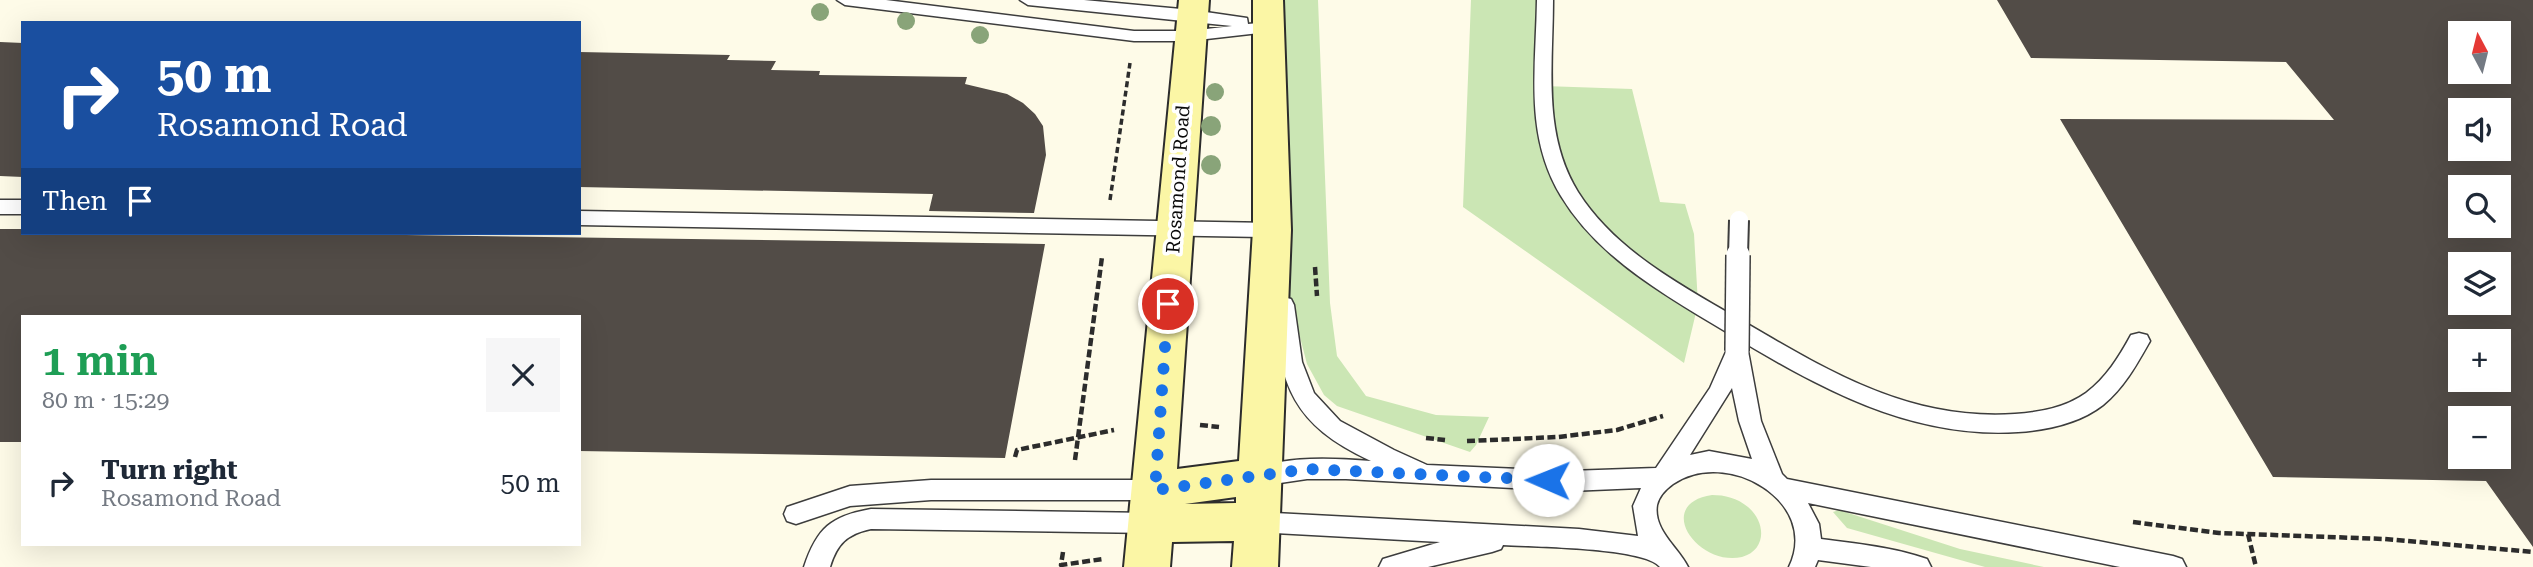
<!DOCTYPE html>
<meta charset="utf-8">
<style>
body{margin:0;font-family:"Roboto Serif",serif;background:#f6f6f7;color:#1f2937;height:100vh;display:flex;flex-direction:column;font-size:26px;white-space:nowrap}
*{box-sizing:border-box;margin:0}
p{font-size:23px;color:#747a83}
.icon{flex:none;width:38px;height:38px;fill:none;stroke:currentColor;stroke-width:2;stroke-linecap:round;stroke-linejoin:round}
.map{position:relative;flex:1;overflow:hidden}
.side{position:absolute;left:21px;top:315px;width:560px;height:231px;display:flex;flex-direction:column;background:#fff;border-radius:0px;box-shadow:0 7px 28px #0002}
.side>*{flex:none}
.guide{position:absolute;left:21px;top:21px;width:560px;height:214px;border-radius:0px;box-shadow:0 7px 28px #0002;background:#1a4fa0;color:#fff;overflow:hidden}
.needle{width:46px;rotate:353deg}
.controls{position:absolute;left:2448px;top:21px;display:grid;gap:14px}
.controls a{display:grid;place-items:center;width:63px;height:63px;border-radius:0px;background:#fff;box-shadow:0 7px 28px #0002;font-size:35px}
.pin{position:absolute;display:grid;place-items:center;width:60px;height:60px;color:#fff;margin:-30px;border:4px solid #fff;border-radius:50%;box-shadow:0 2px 7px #0007}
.me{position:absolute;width:77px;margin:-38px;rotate:271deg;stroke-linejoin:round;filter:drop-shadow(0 0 5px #0008)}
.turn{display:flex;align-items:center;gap:24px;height:147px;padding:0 21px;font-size:32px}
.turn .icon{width:91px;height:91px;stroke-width:2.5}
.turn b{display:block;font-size:49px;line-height:60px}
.then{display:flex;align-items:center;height:66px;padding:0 21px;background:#0003;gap:14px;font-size:26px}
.round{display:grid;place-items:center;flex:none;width:74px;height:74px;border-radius:0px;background:#f6f6f7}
.summary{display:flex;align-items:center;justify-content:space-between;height:119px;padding:0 21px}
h1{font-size:42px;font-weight:600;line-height:52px;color:#1e9e55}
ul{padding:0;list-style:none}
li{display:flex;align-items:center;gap:21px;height:98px;padding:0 21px}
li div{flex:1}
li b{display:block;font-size:26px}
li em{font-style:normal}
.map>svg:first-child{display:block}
.green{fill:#cbe6b4}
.building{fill:#524c47;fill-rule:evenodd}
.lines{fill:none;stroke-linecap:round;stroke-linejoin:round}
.lane-casing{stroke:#3d3d3d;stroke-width:3}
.secondary-casing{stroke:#2c2c2c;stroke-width:4}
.path-far1{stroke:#2c2c2c;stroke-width:3.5;stroke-dasharray:6 3.5;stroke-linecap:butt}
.path{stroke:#2c2c2c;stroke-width:4.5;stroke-dasharray:8 3.5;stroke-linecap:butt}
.lane{fill:#fff;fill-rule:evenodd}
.secondary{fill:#fbf6a5;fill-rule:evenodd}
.lane-bridge-far1-casing{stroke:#3d3d3d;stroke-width:22;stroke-linecap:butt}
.lane-bridge-casing{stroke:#3d3d3d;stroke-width:26;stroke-linecap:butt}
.lane-bridge-far1{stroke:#fff;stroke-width:18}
.lane-bridge{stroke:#fff;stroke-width:23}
.tree{fill:#89a479}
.route{stroke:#1a73e8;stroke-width:12;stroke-dasharray:0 21.6}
.labels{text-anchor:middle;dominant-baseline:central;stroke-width:7;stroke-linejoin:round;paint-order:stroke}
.street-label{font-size:19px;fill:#0a0a0a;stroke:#fff}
</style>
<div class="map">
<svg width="2533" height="567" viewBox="0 0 2533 567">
<rect width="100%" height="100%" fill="#fefbe8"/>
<!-- green -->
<path class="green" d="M1268 0H1318L1330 303 1337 356 1366 396 1436 415 1489 417 1476 445 1470 452 1337 406 1324 395 1307 364 1272 230Z
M1471 0H1544V86L1632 89 1660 202 1685 204 1694 234 1698 304 1684 363 1463 207Z
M1712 495C1725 495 1737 498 1748 507 1766 522 1767 550 1742 557 1698 567 1653 504 1712 495Z
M1839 510 1960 549 2044 567H1985L1847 528 1833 512Z"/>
<!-- building -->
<path class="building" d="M1997 0H2533V547L2486 481 2273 477 2060 119 2334 120 2286 62 2031 58ZM2460 33H2499V72H2460ZM2460 110H2499V149H2460ZM2460 187H2499V226H2460ZM2460 264H2499V303H2460ZM2460 341H2499V380H2460ZM2460 418H2499V457H2460Z
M0 42 23 43V177L0 176Z
M579 52 730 55 727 60 776 61 771 70 820 71 819 75 967 77 965 84 1007 94 1023 103 1035 114 1043 126 1046 155 1034 213 929 211 933 194 579 187Z
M0 229H23V233H268L1045 244 1005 458 579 451V317H23V442H0Z"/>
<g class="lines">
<defs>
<path id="lane" d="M837 0H886L1134 31H1189L1232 26 1028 5 1020 0H1084L1192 10 1247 18 1248 24 1268 22 1277 27 1268 32 1189 41H1134L845 5Z
M1537 0H1553C1553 65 1542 134 1578 192 1616 252 1684 287 1744 322 1831 373 1911 421 2015 414 2040 412 2065 408 2086 393 2106 378 2119 357 2131 335L2139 333 2147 335 2150 341C2137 364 2124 388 2103 405 2080 423 2047 430 2018 432 1909 439 1818 387 1728 333 1667 296 1599 259 1561 196 1524 135 1536 68 1537 0Z
M0 200H23V214H0Z
M579 211 1272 223 1279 225 1283 239 1280 244H1266L1263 237 579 225Z
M1283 297 1291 299 1294 305 1302 362 1314 393 1340 421 1394 450 1427 465 1569 471 1656 468 1710 388 1729 345 1737 343 1745 345 1748 351 1761 421 1782 474 1787 479 2173 556 2182 559 2186 567H2120L1808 503 1819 524 1821 539C1857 544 1893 547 1927 559L1931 567H1871L1818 560 1815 567H1789C1821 501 1726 447 1673 484 1666 489 1659 496 1657 505 1653 530 1678 547 1688 567H1660C1645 547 1532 547 1503 545L1501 549 1492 552 1428 567H1379L1383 559 1440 542 1257 532 1248 529 1245 522 1248 515 1257 512 1579 529 1638 536 1633 506 1641 488 1569 491 1346 479H1307L1259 486 1251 483 1247 476 1251 469C1289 456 1332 458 1371 461 1292 424 1281 387 1272 305L1275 299ZM1732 388 1739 421 1752 459 1709 451 1690 455Z
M931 480H1155L1163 483 1167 490 1163 497 1155 500H931L850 506 796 524 787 521 784 514 787 507 850 486Z
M871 509 1151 513 1160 516 1163 523 1160 530 1151 533 871 529C847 534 837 544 830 567H804C817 528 831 516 871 509Z"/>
<path id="secondary" d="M1179 0H1209L1177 469 1239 461 1253 230V0H1283L1291 230 1278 567H1232L1234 541 1172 542 1170 567H1124ZM1236 497V503L1185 504Z"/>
</defs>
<!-- lane casing -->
<use href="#lane" class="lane-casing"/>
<!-- secondary casing -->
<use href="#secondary" class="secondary-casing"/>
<!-- path-far1 -->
<path class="path-far1" d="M1110 200 1130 63"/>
<!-- path -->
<path class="path" d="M1315 267 1317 296
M1200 425 1219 427
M1426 438 1445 440
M1467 441 1558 437 1617 430 1663 416
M1015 457 1017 450 1114 430
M1075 460 1102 257
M2133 522 2219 533 2385 539 2533 552
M2248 534 2256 567
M1063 552 1061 565 1103 559"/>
<!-- lane -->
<use href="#lane" class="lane"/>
<!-- secondary -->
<use href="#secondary" class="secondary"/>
<defs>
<path id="lane-bridge-far1" d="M1738 256 1739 220"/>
<path id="lane-bridge" d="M1737 351 1738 255"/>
</defs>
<!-- lane-bridge-far1 casing -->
<use href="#lane-bridge-far1" class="lane-bridge-far1-casing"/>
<!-- lane-bridge casing -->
<use href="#lane-bridge" class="lane-bridge-casing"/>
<!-- lane-bridge-far1 -->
<use href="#lane-bridge-far1" class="lane-bridge-far1"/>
<!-- lane-bridge -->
<use href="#lane-bridge" class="lane-bridge"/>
</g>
<!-- trees -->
<g class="tree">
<circle cx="820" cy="12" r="9"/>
<circle cx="906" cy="21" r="9"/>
<circle cx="980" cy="35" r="9"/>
<circle cx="1215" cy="92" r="9"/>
<circle cx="1211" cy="126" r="10"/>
<circle cx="1211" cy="165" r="10"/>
</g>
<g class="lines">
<!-- route -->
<path class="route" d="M1168 304 1155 490 1307 469 1548 480"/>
</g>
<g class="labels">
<!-- street labels -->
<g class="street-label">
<text transform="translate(1178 179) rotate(-86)">Rosamond Road</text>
</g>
</g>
</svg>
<div class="controls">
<a><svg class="needle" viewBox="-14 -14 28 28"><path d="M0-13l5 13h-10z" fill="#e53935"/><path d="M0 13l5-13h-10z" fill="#747a83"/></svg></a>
<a><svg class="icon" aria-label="sound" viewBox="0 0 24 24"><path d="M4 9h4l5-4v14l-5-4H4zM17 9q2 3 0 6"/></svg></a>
<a><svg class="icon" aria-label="search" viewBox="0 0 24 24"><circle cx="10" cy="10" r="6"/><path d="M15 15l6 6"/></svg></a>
<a><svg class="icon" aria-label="layers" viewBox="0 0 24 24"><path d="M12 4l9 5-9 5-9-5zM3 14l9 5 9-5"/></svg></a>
<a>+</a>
<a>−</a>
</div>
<div class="pin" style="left:1168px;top:304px;background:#d93025"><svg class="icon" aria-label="arrive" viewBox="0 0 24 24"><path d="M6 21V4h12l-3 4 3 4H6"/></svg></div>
<svg class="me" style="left:1548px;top:480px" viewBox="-20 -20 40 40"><circle r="19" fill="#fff"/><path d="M0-13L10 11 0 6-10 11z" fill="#1a73e8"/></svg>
<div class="guide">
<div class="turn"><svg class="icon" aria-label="right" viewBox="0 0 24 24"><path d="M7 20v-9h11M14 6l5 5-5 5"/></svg><div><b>50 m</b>Rosamond Road</div></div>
<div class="then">Then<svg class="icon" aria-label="arrive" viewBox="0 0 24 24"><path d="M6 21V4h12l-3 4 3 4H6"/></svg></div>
</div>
<section class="side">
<div class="summary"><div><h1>1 min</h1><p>80 m · 15:29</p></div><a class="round"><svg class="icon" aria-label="close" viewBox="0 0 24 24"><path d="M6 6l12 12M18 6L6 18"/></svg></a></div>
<ul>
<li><svg class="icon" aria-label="right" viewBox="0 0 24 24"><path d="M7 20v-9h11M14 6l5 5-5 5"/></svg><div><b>Turn right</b><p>Rosamond Road</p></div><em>50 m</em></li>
</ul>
</section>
</div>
